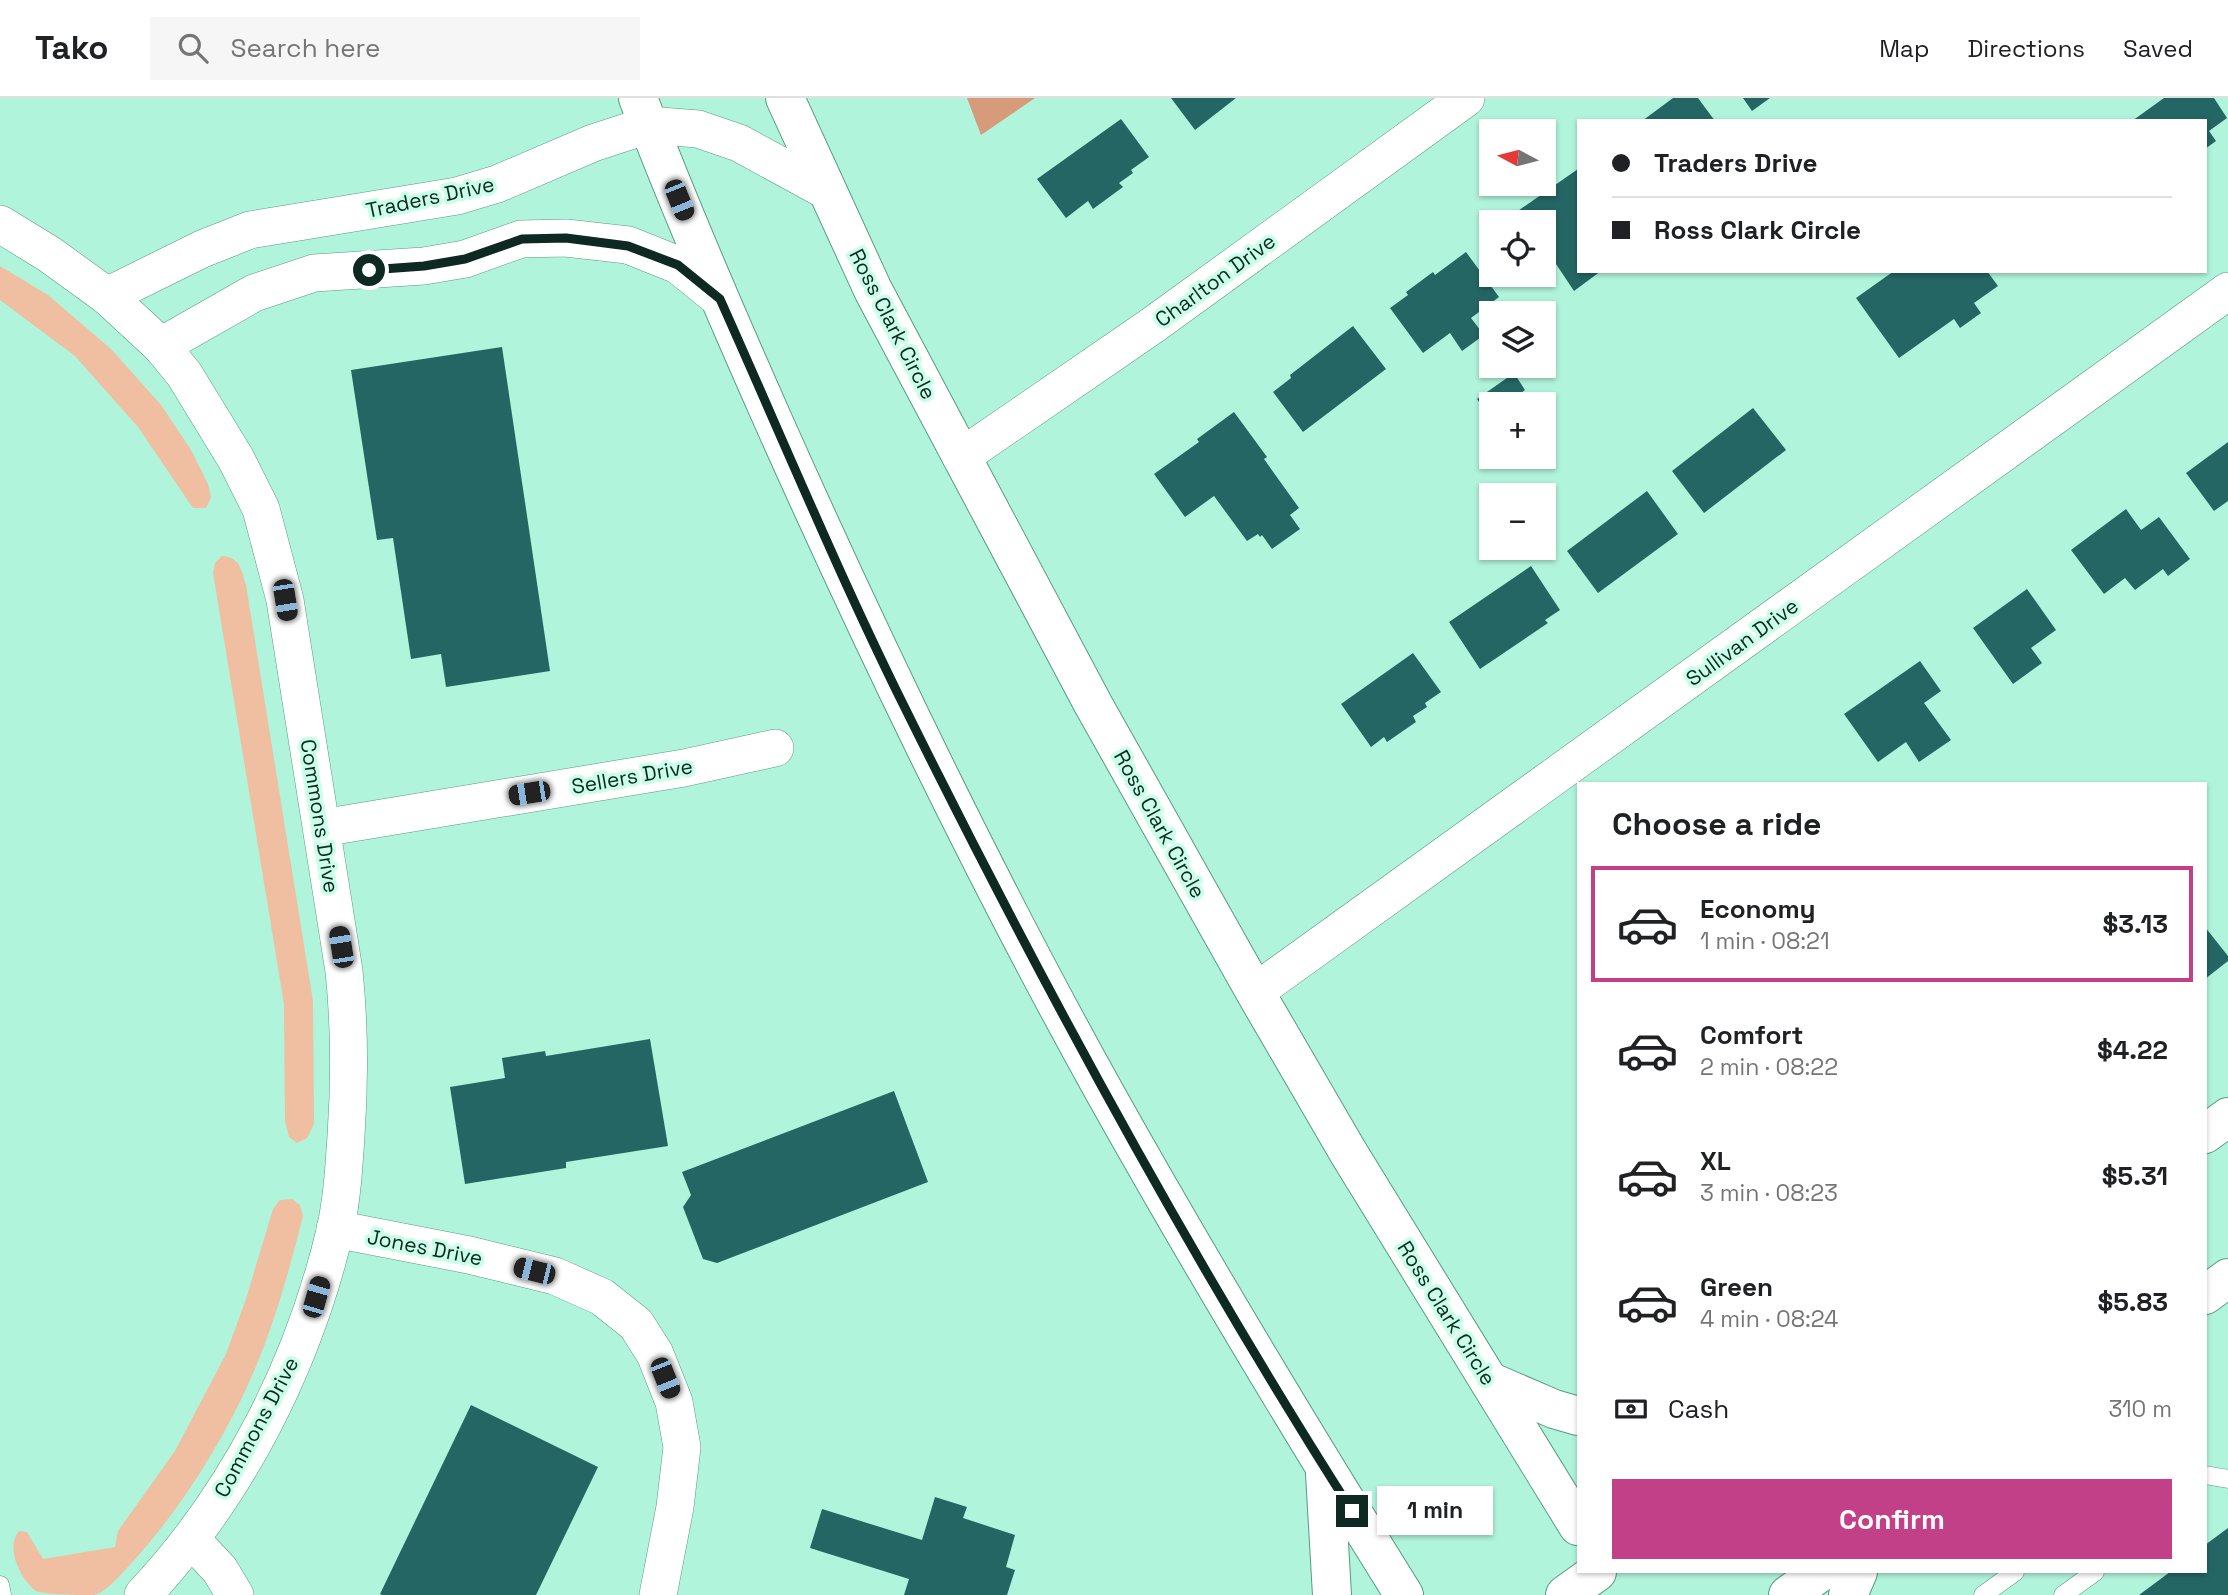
<!DOCTYPE html>
<meta charset="utf-8">
<style>
body{margin:0;font-family:"Space Grotesk",sans-serif;background:#f6f6f6;color:#202124;height:100vh;display:flex;flex-direction:column;font-size:26px;white-space:nowrap}
*{box-sizing:border-box;margin:0}
p{font-size:23px;color:#757577}
.icon{flex:none;width:38px;height:38px;fill:none;stroke:currentColor;stroke-width:2;stroke-linecap:round;stroke-linejoin:round}
.map{position:relative;flex:1;overflow:hidden}
.panel{position:absolute;left:1577px;top:684px;width:630px;height:791px;display:flex;flex-direction:column;background:#fff;border-radius:0px;box-shadow:0 2px 5px #0004}
.panel>*{flex:none}
.guide{position:absolute;left:1577px;top:21px;width:630px;height:154px;border-radius:0px;box-shadow:0 2px 5px #0004;display:grid;align-content:center;height:154px;padding:0 35px;background:#fff}
.needle{width:46px;rotate:277deg}
.fabs{position:absolute;left:1479px;top:21px;display:grid;gap:14px}
.fabs a{display:grid;place-items:center;width:77px;height:77px;border-radius:0px;background:#fff;box-shadow:0 2px 5px #0004;font-size:35px}
.end{position:absolute;width:32px;height:32px;margin:-16px;border:9px solid #0e2921;background:#fff;box-shadow:0 0 0 4px #fff}
.from{border-radius:50%}
.bubble{position:absolute;height:49px;border-radius:0px;background:#fff;box-shadow:0 2px 5px #0004;font-size:23px;font-weight:700;line-height:49px;text-align:center}
.car{position:absolute;width:21px;height:42px;margin:-21px -10px;border-radius:9px;box-shadow:0 0 5px 2px #0007;background:linear-gradient(#222 24%,#8ab4d8 0 40%,#222 0 76%,#8ab4d8 0 86%,#222 0)}
.guide b{display:flex;align-items:center;gap:24px;height:66px;font-size:26px}
.guide b+b{border-top:2px solid #e0e0e0}
.guide i{width:18px;height:18px;background:#202124}
ul{padding:0;list-style:none}
li{display:flex;align-items:center;gap:21px;height:116px;margin:0 14px 10px;padding:0 21px;border:4px solid transparent;border-radius:0px}
li div{flex:1}
li b{display:block;font-size:26px}
li em{font-style:normal;font-weight:700}
li.on{border-color:#c24087}
li>.icon{width:63px;height:63px;stroke-width:1.5}
h2{padding:0 35px;font-size:32px;line-height:84px}
.pay{display:flex;align-items:center;gap:18px;height:77px;padding:0 35px;font-size:26px}
.pay p{margin-inline-start:auto}
.button{display:flex;gap:14px;margin-top:auto;padding:14px 35px}
.button a{flex:1;height:80px;border-radius:0px;background:#c24087;color:#fff;font-size:28px;font-weight:700;line-height:80px;text-align:center}
header{display:flex;align-items:center;gap:42px;box-sizing:border-box;height:98px;padding:0 35px;background:#fff;border-bottom:2px solid #e0e0e0}
header strong{font-size:33px}
nav{display:flex;gap:38px;margin-inline-start:auto;font-size:24px}
.search{width:490px;height:63px;background:#f6f6f6;display:flex;align-items:center;gap:18px;box-sizing:border-box;padding:0 24px;border-radius:0px;color:#757577;font-size:26px}
.map>svg:first-child{display:block}
</style>
<header>
<strong>Tako</strong>
<div class="search"><svg class="icon" aria-label="search" viewBox="0 0 24 24"><circle cx="10" cy="10" r="6"/><path d="M15 15l6 6"/></svg>Search here</div>
<nav><a>Map</a><a>Directions</a><a>Saved</a></nav>
</header>
<div class="map">
<svg width="2228" height="1497" viewBox="0 0 2228 1497">
<rect width="100%" height="100%" fill="#b0f4db"/>
<!-- green -->
<g fill="#f0bea1">
<path d="M0,168l48,29 64,55 49,55 30,45 17,34 3,13 -5,11h-13l-55,-81 -63,-71 -75,-56z"/>
<path d="M222,458c18,1 19,13 24,29l67,416 1,123 -7,14 -10,5 -8,-6 -4,-16 -1,-117 -71,-431 2,-10z"/>
<path d="M292,1101l8,6 3,11c-14,55 -29,110 -52,162 -28,63 -68,127 -114,179 -10,10 -29,35 -43,38 -10,0 -50,0 -58,-4 -16,-12 -31,-44 -17,-60l8,1 16,27 72,-12 3,-16 57,-80 51,-97 20,-55 27,-90 7,-9z"/>
</g>
<!-- forest -->
<path fill="#d59b7b" d="M967,0h68l-54,37z"/>
<!-- building -->
<g fill="#246663">
<path d="M1171,0h65l-41,32z"/>
<path d="M1673,0h25l17,23h-73z"/>
<path d="M1743,0h27l-18,13z"/>
<path d="M2164,0h50l13,20 -18,13 7,10 -11,8v-28h-73z"/>
<path d="M1121,21l28,38 -18,13 2,3 -14,10 4,4 -30,22 -5,-8 -22,17 -29,-39z"/>
<path d="M1578,71v102h23l-27,20 -24,-36 -6,5v-38h-42z"/>
<path d="M1466,154l33,45 -28,21 13,17 -22,16 -12,-18 -27,20 -33,-45 18,-13 -2,-3 27,-20 2,3z"/>
<path d="M1894,173h93l11,15 -24,17 7,10 -21,15 -6,-9 -55,39 -43,-60z"/>
<path d="M1353,228l33,43 -83,63 -30,-40 18,-14 -1,-3z"/>
<path d="M502,249l48,324 -104,16 -5,-33 -30,5 -18,-121 -16,2 -26,-170z"/>
<path d="M1514,275l11,17 -19,14h-15v14l-14,-19z"/>
<path d="M1753,310l33,42 -82,63 -32,-42z"/>
<path d="M1234,314l33,45 -3,2 35,49 -9,7 10,14 -28,20 -10,-14 -2,2 -2,-3 -11,7 -33,-45 -29,21 -31,-43 45,-32 -2,-3z"/>
<path d="M2228,344v59l-14,10 -28,-38z"/>
<path d="M1647,393l31,43 -80,59 -31,-42z"/>
<path d="M2126,411l15,21 18,-13 31,42 -22,17 -5,-7 -28,21 -10,-12 -21,16 -33,-44z"/>
<path d="M1531,468l29,44 -15,10 3,3 -68,46 -31,-47z"/>
<path d="M2027,491l29,41 -25,18 11,15 -29,21 -40,-56z"/>
<path d="M1413,555l28,39 -16,11 2,4 -14,9 3,6 -29,20 -3,-5 -13,10 -30,-43z"/>
<path d="M1920,563l21,30 -17,12 27,37 -32,22 -13,-20 -28,20 -34,-48z"/>
<path d="M2205,829l23,29v5l-23,18z"/>
<path d="M650,941l18,107 -102,16v6l-101,16 -15,-97 55,-9 -3,-20 43,-7 1,5z"/>
<path d="M894,993l34,91 -211,81 -14,-4 -20,-52 8,-12 -9,-23z"/>
<path d="M471,1307l127,62 -62,128h-154l-2,-1z"/>
<path d="M935,1399l32,10 -4,11 52,17 -9,32 9,3 -8,25h-103l5,-16 -99,-31 12,-39 100,31z"/>
<path d="M2228,1430v67h-89l31,-23h35v-27z"/>
</g>
<g fill="none" stroke-linecap="round" stroke-linejoin="round">
<defs>
<g id="lane">
<path d="M2205,1377l23,4"/>
<path d="M0,1487l2,10"/>
<path d="M1983,1497l32,-23"/>
<path d="M2063,1497l32,-23"/>
</g>
<g id="street">
<path d="M0,126l49,30 58,42 54,50 23,28 52,85 25,50 24,91 59,371c6,58 6,107 2,165 -2,31 -4,64 -11,95 -32,134 -97,263 -192,364"/>
<path d="M107,198l95,-47 48,-19 207,-34 40,-12 96,-41 55,-18 50,4 41,14 88,48"/>
<path d="M161,248l93,-53 60,-20 110,-7 41,-7 56,-20 45,-1 62,7 50,20 42,34"/>
<path d="M961,359l192,-132 313,-227"/>
<path d="M322,730l362,-60 91,-20"/>
<path d="M1255,894l973,-701"/>
<path d="M335,1131l134,26 86,21 47,21 34,27 19,30 19,48 8,45 -7,60 -17,88"/>
<path d="M192,1442l28,30 15,25"/>
</g>
<g id="primary">
<path d="M2205,1036l23,-17"/>
<path d="M2205,1197l23,-17"/>
<path d="M1788,1497l33,-23"/>
</g>
<g id="highway">
<path d="M638,0c41,108 87,214 134,320 102,229 211,456 333,675 95,170 196,337 299,502"/>
<path d="M785,0l88,192 220,414 162,288 93,160 230,374"/>
<path d="M1489,1283l65,28 24,7"/>
<path d="M1325,1376l7,121"/>
<path d="M1565,1497l32,-23"/>
<path d="M1848,1497l10,-23"/>
</g>
</defs>
<!-- lane casing -->
<use href="#lane" stroke="#599a84" stroke-width="19"/>
<!-- street casing -->
<use href="#street" stroke="#599a84" stroke-width="38"/>
<!-- primary casing -->
<use href="#primary" stroke="#599a84" stroke-width="40"/>
<!-- highway casing -->
<use href="#highway" stroke="#599a84" stroke-width="40"/>
<!-- lane -->
<use href="#lane" stroke="#fff" stroke-width="18"/>
<!-- street -->
<use href="#street" stroke="#fff" stroke-width="37"/>
<!-- primary -->
<use href="#primary" stroke="#fff" stroke-width="38"/>
<!-- highway -->
<use href="#highway" stroke="#fff" stroke-width="38"/>
</g>
<g fill="none" stroke-linecap="round" stroke-linejoin="round">
<!-- route -->
<path stroke="#0e2921" stroke-width="9" d="M369,172l55,-4 41,-7 57,-20 44,-1 62,8 50,19 42,34c61,136 118,274 184,407 136,275 283,546 448,805"/>
</g>
<g text-anchor="middle" dominant-baseline="central" stroke-width="7" stroke-linejoin="round" paint-order="stroke">
<!-- street labels -->
<g font-size="21" fill="#0e2921" stroke="#c8feea">
<text transform="translate(430 99) rotate(-12)">Traders Drive</text>
<text transform="translate(1215 182) rotate(-36)">Charlton Drive</text>
<text transform="translate(893 226) rotate(63)">Ross Clark Circle</text>
<text transform="translate(1742 544) rotate(-36)">Sullivan Drive</text>
<text transform="translate(632 678) rotate(-10)">Sellers Drive</text>
<text transform="translate(320 718) rotate(81)">Commons Drive</text>
<text transform="translate(1160 726) rotate(61)">Ross Clark Circle</text>
<text transform="translate(425 1149) rotate(11)">Jones Drive</text>
<text transform="translate(1447 1215) rotate(58)">Ross Clark Circle</text>
<text transform="translate(256 1329) rotate(-62)">Commons Drive</text>
</g>
</g>
</svg>
<div class="fabs">
<a><svg class="needle" viewBox="-14 -14 28 28"><path d="M0-13l5 13h-10z" fill="#e53935"/><path d="M0 13l5-13h-10z" fill="#757577"/></svg></a>
<a><svg class="icon" aria-label="locate" viewBox="0 0 24 24"><circle cx="12" cy="12" r="6"/><path d="M12 2v4M12 18v4M2 12h4M18 12h4"/></svg></a>
<a><svg class="icon" aria-label="layers" viewBox="0 0 24 24"><path d="M12 4l9 5-9 5-9-5zM3 14l9 5 9-5"/></svg></a>
<a>+</a>
<a>−</a>
</div>
<i class="end from" style="left:369px;top:172px"></i>
<i class="end" style="left:1352px;top:1413px"></i>
<div class="bubble" style="left:1377px;top:1388px;width:116px">1 min</div>
<i class="car" style="left:679px;top:102px;rotate:158deg"></i>
<i class="car" style="left:285px;top:502px;rotate:171deg"></i>
<i class="car" style="left:529px;top:695px;rotate:261deg"></i>
<i class="car" style="left:341px;top:849px;rotate:351deg"></i>
<i class="car" style="left:534px;top:1173px;rotate:284deg"></i>
<i class="car" style="left:316px;top:1199px;rotate:16deg"></i>
<i class="car" style="left:665px;top:1280px;rotate:158deg"></i>
<div class="guide">
<b><i class="from"></i>Traders Drive</b>
<b><i></i>Ross Clark Circle</b>
</div>
<section class="panel">
<h2>Choose a ride</h2>
<ul>
<li class="on"><svg class="icon" aria-label="car" viewBox="0 0 24 24"><path d="M5 17H2v-5l4-1 3-4h7l3 4 3 1v5h-3M9 17h6M6 11h13"/><circle cx="7" cy="17" r="2"/><circle cx="17" cy="17" r="2"/></svg><div><b>Economy</b><p>1 min · 08:21</p></div><em>$3.13</em></li>
<li><svg class="icon" aria-label="car" viewBox="0 0 24 24"><path d="M5 17H2v-5l4-1 3-4h7l3 4 3 1v5h-3M9 17h6M6 11h13"/><circle cx="7" cy="17" r="2"/><circle cx="17" cy="17" r="2"/></svg><div><b>Comfort</b><p>2 min · 08:22</p></div><em>$4.22</em></li>
<li><svg class="icon" aria-label="car" viewBox="0 0 24 24"><path d="M5 17H2v-5l4-1 3-4h7l3 4 3 1v5h-3M9 17h6M6 11h13"/><circle cx="7" cy="17" r="2"/><circle cx="17" cy="17" r="2"/></svg><div><b>XL</b><p>3 min · 08:23</p></div><em>$5.31</em></li>
<li><svg class="icon" aria-label="car" viewBox="0 0 24 24"><path d="M5 17H2v-5l4-1 3-4h7l3 4 3 1v5h-3M9 17h6M6 11h13"/><circle cx="7" cy="17" r="2"/><circle cx="17" cy="17" r="2"/></svg><div><b>Green</b><p>4 min · 08:24</p></div><em>$5.83</em></li>
</ul>
<div class="pay"><svg class="icon" aria-label="cash" viewBox="0 0 24 24"><path d="M3 7h18v10H3z"/><circle cx="12" cy="12" r="2"/></svg>Cash<p>310 m</p></div>
<div class="button"><a>Confirm</a></div>
</section>
</div>
